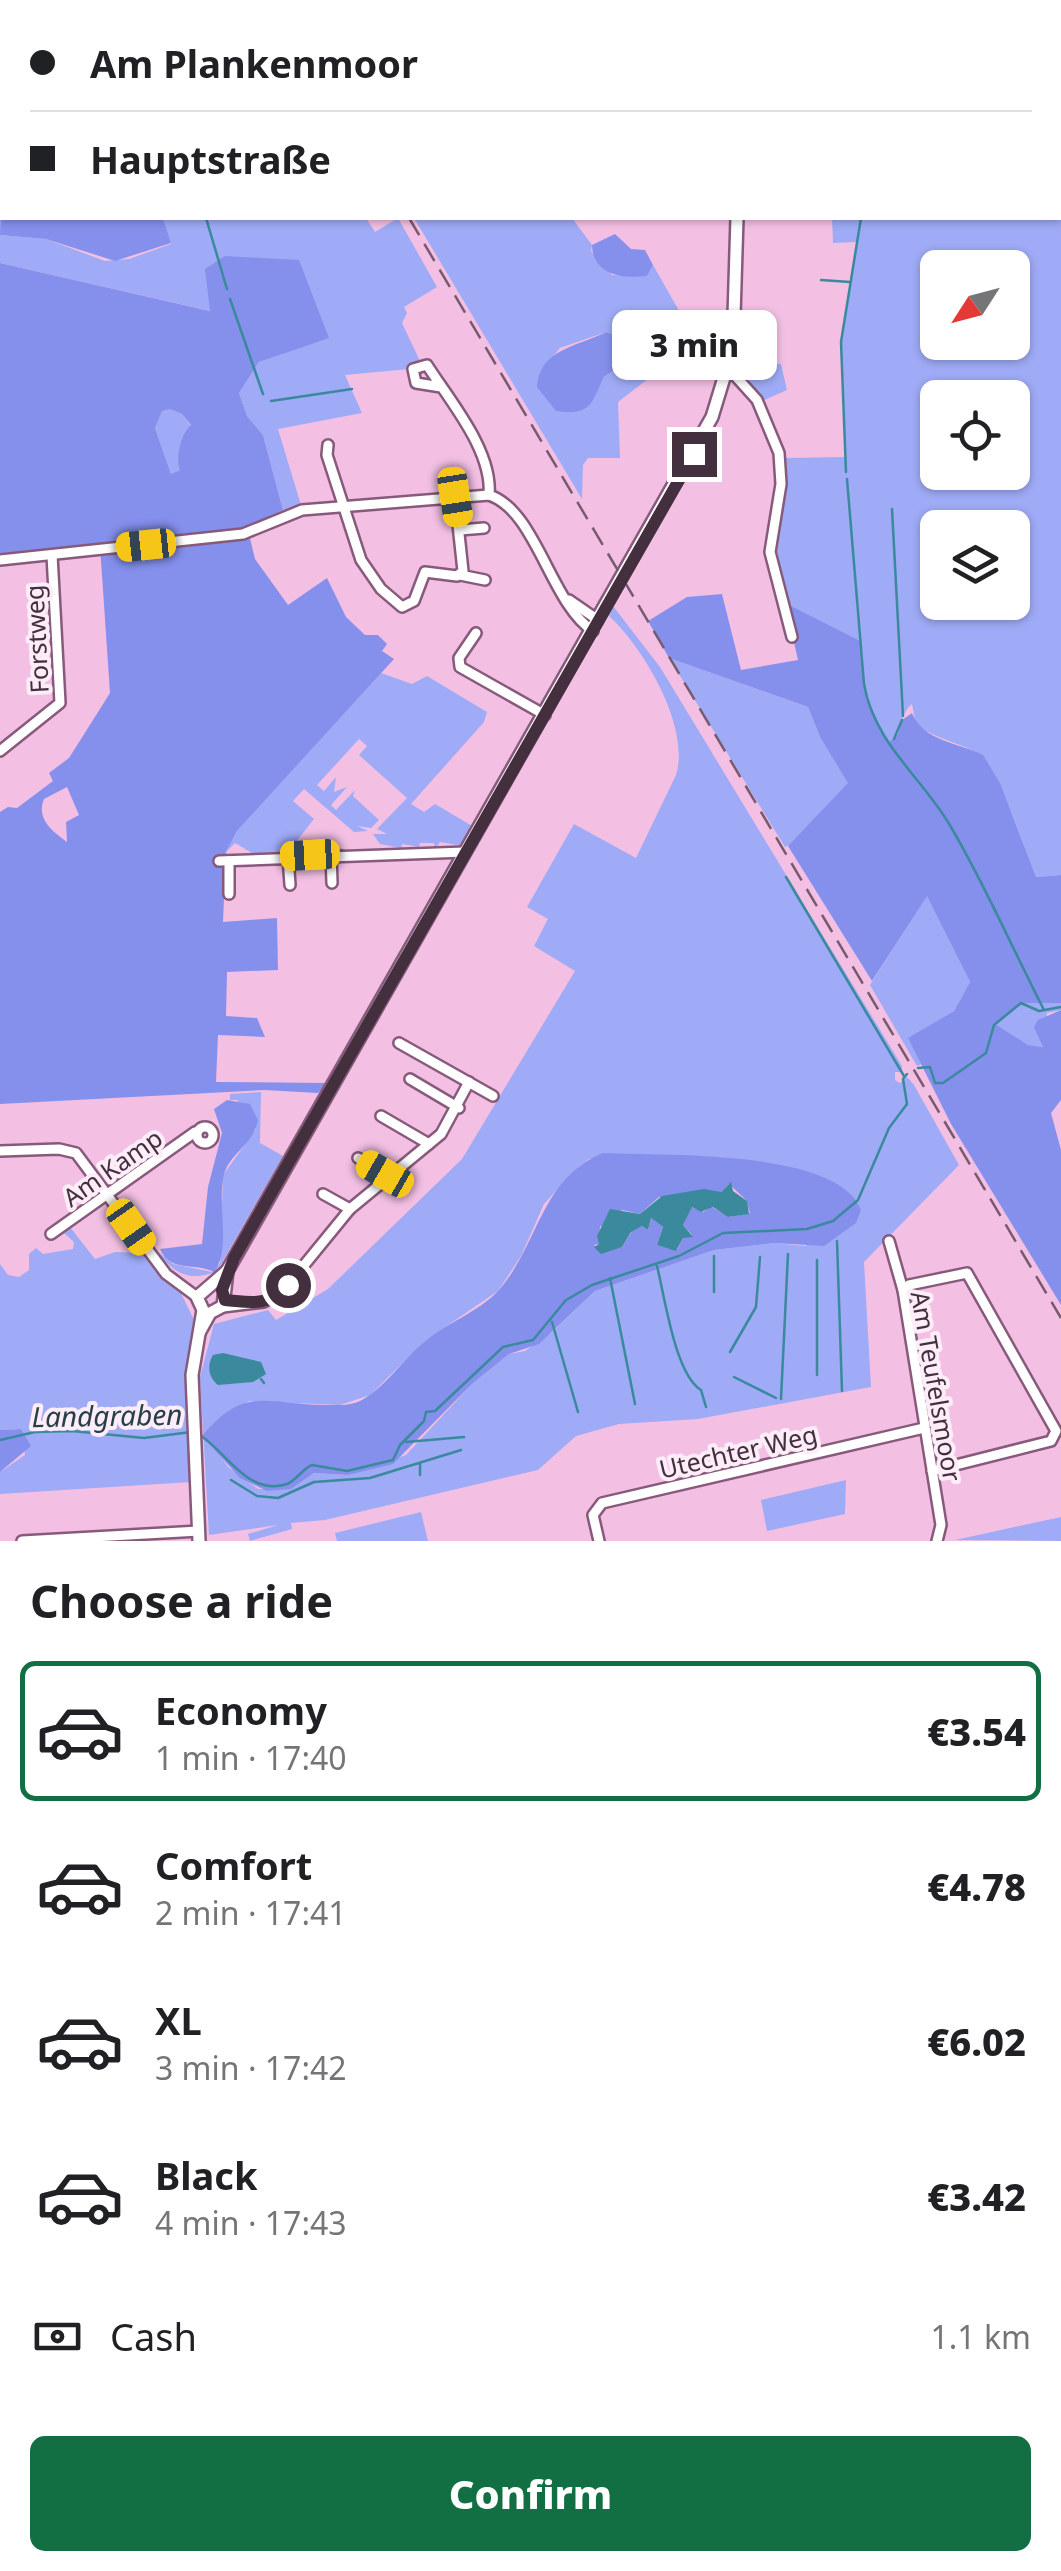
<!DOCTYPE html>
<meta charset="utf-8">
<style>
body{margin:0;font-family:"Noto Sans",sans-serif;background:#f2f2f2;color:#202124;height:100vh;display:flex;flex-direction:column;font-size:38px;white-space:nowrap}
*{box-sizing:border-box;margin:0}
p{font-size:32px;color:#757577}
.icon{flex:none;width:55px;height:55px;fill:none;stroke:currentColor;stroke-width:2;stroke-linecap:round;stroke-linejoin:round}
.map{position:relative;height:1541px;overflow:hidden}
.panel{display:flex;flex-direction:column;background:#fff;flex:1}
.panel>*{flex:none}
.banner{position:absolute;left:0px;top:0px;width:1062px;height:220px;box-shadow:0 2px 8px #0004;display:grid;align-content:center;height:220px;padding:0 30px;background:#fff}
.needle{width:65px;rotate:234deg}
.fabs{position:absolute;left:920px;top:250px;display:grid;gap:20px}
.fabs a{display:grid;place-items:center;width:110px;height:110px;border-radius:15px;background:#fff;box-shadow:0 2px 8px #0004;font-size:50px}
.end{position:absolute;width:45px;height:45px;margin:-22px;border:12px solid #432f3d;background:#fff;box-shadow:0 0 0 5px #fff}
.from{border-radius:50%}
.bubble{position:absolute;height:70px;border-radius:15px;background:#fff;box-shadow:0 2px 8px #0004;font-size:32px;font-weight:800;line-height:70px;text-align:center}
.car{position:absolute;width:30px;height:60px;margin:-30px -15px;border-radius:12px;box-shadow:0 0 8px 2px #0007;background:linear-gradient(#f5c518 24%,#345 0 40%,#f5c518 0 76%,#345 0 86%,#f5c518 0)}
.banner b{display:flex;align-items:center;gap:35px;height:95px;font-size:38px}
.banner b+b{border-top:2px solid #e0e0e0}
.banner i{width:25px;height:25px;background:#202124}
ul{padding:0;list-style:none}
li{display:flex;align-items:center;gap:30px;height:140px;margin:0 20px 15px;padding:0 10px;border:5px solid transparent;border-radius:15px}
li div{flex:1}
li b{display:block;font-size:38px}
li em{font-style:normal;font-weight:800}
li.current{border-color:#126f43}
li>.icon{width:90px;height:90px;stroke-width:1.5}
h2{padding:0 30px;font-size:45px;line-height:120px}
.pay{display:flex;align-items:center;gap:25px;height:110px;padding:0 30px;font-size:38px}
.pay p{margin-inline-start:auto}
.button{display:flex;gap:20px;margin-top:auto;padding:20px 30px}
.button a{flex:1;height:115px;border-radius:15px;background:#126f43;color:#fff;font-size:40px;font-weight:800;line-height:115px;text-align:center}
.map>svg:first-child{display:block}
</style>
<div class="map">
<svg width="1061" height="1541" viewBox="0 0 1061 1541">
<rect width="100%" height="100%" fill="#f3c0e4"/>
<!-- green -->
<g fill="#9fabf6" fill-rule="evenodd">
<path d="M0,0h260l1,2h-259l-2,157z"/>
<path d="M795,0h266v875l-25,2c-15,-33 -36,-117 -71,-130 -18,-7 -32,-11 -49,-22l-4,-21c-13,11 -10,27 -24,40l-16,-32 -8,-28 -79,-81 -14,-51 12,-94 62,-1 -4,-115 15,-100 -23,1 -1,-25h228v-216zM938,268h74v74h-74zM938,398h74v74h-74zM938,528h74v74h-74z"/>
<path d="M163,218h203l9,14 23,-14 39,69 -33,20 3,6 -5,10 18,38 -11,8 -64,6 17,38 -84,16 23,76 -18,5 -20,-75 -16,-19 -8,-23 20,-31 70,-25 -120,-42 2,16 -211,-48v-28l46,4 59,22 24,-2 42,-15z"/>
<path d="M414,218h158l20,27 -1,6 21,24 35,1 6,-11 33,58 -20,42 -48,37 2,56h-32l-5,7 -1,34zM606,332l20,8 6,9 -3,11 -25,17 -6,11 -55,-19 17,-21z"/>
<path d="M738,360l43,4 6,26 -25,11 -24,-29z"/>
<path d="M170,409l12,5 9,12 -11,44 -9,4 -16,-46 7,-18z"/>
<path d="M613,606l47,61 242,399v6h-7v8l5,3 7,-6 7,8 45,80 -95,97 7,125 -173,32 -79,5 -43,12 -38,34 -213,50 -34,3 1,6 -42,12 -2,-7 30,-9 -69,10 -9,-158 14,-53 54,-14 8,10 52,-31 134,-130 113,-188 -41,-25 14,-27 -21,-12 47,-83 62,34 40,-83c15,-47 -32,-127 -67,-159zM637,1155c76,1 143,1 210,38l-41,53 -32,-3 -60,7 -119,41 -44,42 -26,18 -16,3 -37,30 -66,71 -58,20 -34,-2 -23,16h-33l-30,-22 -14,-20 -3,-22 38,-24 91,4 30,-10 56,-55 72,-49 23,-35 23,-52 33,-36 12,-9z"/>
<path d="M669,658l139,49 12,30 29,46 -58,61 -6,3z"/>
<path d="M381,673l31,11 15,-8 60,36 -3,10 -73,82 13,8 11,-8 39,23 -11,19 -23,-4 -5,7 -1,-6h-14l-1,4 -17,-3 -1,4 -21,-4 -7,-10h14l-10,-5 30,-31 -48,-43 8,-9 -8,-7 -42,46 7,6 12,-14 -2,15 13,-5 -16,18 5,5 19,-20 -2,6 26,24 -8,8 -14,-2 11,5 -14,1 -50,-43 -11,12 21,18 -26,33 -31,4 -22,-13 -9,9 11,-21z"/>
<path d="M927,895l43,87 -16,29 -45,27 12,26 -4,2 -47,-81z"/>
<path d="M1020,1003h41v7l-14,3 -3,34 -16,-2 -34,-20z"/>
<path d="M261,1092l-1,51 23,13 -66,115c-28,12 -44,2 -61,-21l17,14 39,8 8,-9 3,-88 33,-46 -19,-29h-7v-6z"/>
<path d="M70,1227l25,32 20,-7 29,1 19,26 17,12 16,33 -9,51 4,107 -191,12v-22l25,-17 -4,-26 -21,1v-166l8,11 11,2 10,-7v-16l7,-6 7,6 30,-5 1,-7 -11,-10z"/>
<path d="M846,1480l-1,34 -78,17 -6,-31z"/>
<path d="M421,1512l7,29h-91l-2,-8z"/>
<path d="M1061,1517v24l-106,-1z"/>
</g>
<!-- forest -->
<g fill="#8590ed" fill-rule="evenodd">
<path d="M2,157v61h161l8,25 -56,18 -69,-22 -46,-4z"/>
<path d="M615,234l16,15 14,1 8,15 -6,11c-25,3 -54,-1 -55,-31z"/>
<path d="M225,256l74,4 30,78 -70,24 -20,31 8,23 16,19 20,75 -36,16 8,33 33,46 39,-27 19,39 19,18h13l9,9 -5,7 12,8 -157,172 -11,21 -3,70 54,-4 1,52 -51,2 -1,44 31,2 8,19 -47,-2 -2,47 111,1 -9,10 -54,-3 -264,14v-292l8,-5 9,1 36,-27 -4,-8 20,-15 41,-65 -10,-147 -100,9v-292l210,48 -5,-42zM170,409l12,5 9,11c-10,8 -16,33 -11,45l-9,4 -16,-46 7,-17zM67,787l12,28 -13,7 1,20c-15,-11 -31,-23 -23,-43z"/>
<path d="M606,332l20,8 6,9 -3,11 -25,17c-13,26 -12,39 -48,34l-19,-24c2,-38 42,-41 69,-55z"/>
<path d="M722,594l19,76 57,-10 -13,-57 75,38 6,55 22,47 10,-9 4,-14 10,-7c11,28 47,30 71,42l17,28 36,94 25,-2v128h-41l-25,21 33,21 15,2 -9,-20 4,-7 23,-10v90l-10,13 10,37v155l-110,-181 -43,-86 46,-27 16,-29 -43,-86 -55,85 -84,-135 60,-63 -28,-46 -12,-30 -139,-49 -21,-37 39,-24z"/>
<path d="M227,1100l23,4 8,16c-5,27 -32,34 -35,60 -5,28 8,69 -9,92 -19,-10 -44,1 -54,-23l42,-5 6,-57 14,-54 -8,-24z"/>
<path d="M603,1153c55,3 236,-5 258,57l-5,13 -32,23 -50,-3 -60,7 -119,41 -56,53 -30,10 -37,30 -79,80 -45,11 -34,-2 -23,16 -24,2 -27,-13 -38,-42c43,-51 63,-32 123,-31 13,0 26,1 37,-5 24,-14 41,-40 62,-58 22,-19 55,-30 75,-52 40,-46 42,-112 104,-137zM729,1184l17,16 4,13 -21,4 -17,-10 -9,5 -12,-5 -8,18 9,10 -9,3 -6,12 -20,-5 6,-18 -12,-9 -3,12 -6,-4 -10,5 -10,16 -22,4 -6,-6 5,-1 1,-17 22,-17 18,4 19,-17 62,-5z"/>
<path d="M21,1429l10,17 -31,26v-42z"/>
</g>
<!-- water -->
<g fill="#3a899c">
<path d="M731,1182l2,9 14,10 2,13 -21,3 -15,-10 -12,5 -9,-5 -9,18 10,12 -10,1 -7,13 -19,-6 6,-18 -12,-9 -3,12 -6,-4 -11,6 -9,15 -21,7 -7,-7 5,-3 -2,-8 13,-27 30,5 22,-18 42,-7 17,3z"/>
<path d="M223,1353l38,9 5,12 -13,8 -35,3c-10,-8 -11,-20 -5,-30z"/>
</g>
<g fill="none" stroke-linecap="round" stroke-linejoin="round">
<!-- stream -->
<g stroke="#3a899c" stroke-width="2.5">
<path d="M192,0l1,2"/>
<path d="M219,0l1,2"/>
<path d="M533,0l1,2"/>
<path d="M849,0v2"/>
<path d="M135,2l17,-2"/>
<path d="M0,36l2,-1"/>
<path d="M0,101l2,-7"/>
<path d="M206,218l21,71"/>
<path d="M821,280l29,2"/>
<path d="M230,299l33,95"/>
<path d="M271,401l81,-12"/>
<path d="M846,472l-5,-130 20,-124"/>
<path d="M847,479l17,205c10,58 55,91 84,138 36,60 64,126 96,188"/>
<path d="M892,509l11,207"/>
<path d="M894,739l8,-19"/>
<path d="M305,852l37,-2"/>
<path d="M786,877l118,199"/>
<path d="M918,1068l12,-1 5,16h8l43,-30 8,-28 27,-22 18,8 22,-4"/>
<path d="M837,1241l5,150"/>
<path d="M817,1260v115"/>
<path d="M657,1266c8,32 18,108 44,124l5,17"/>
<path d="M610,1278l25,126"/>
<path d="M714,1292v-36"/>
<path d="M552,1322l26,90"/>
<path d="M730,1352l26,-45 4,-50"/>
<path d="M734,1377l42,21"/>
<path d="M261,1379l3,4"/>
<path d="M781,1399l7,-145"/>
<path d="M198,1434c28,16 49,63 89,50 10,-4 15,-15 25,-19l35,6 46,-11 7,-15 24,-24 2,-9 9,-1 68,-64 30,-7 33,-40 26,-15 87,-29 44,-23 84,-4 26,-8 25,-21 31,-72 18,-24 -4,-25 4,-5"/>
<path d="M0,1440l35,-8 37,-1 72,7 47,-6"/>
<path d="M406,1442l58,-5"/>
<path d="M420,1475v-12"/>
<path d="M231,1480l26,16 21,2 36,-16 56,-4 91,-28"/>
</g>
<defs>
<g id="minor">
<path d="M730,370l27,30 22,53 2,31 -11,68 22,85"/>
<path d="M441,387l-25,-4 -3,-14 14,-4c23,36 66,86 62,130"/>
<path d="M328,445l-1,10 34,105 20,29 21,18 12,-6 11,-29 32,4 6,-5 -8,-74"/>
<path d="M460,530l24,-2"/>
<path d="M0,560l243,-26 59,-24 187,-15c47,15 62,109 104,136"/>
<path d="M460,575l25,5"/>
<path d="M569,600l29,20"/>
<path d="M476,633l-17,25 1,9 85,48"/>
<path d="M0,751l60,-48 -8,-148"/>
<path d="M331,854l1,29"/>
<path d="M288,856l2,29"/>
<path d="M219,861l246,-9"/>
<path d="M229,861v33"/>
<path d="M399,1043l94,53"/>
<path d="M410,1079l49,29"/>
<path d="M381,1116l48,28"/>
<circle cx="205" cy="1135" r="8"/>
<path d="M0,1151l59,-2 17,4 90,121 31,23"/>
<path d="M358,1158l30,17"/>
<path d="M323,1194l27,15"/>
<path d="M51,1234l144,-102"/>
<path d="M889,1241l14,49 38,235 -4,16"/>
<path d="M903,1290l6,-5 58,-12 89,158 -5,10 -119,30"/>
<path d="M223,1307l41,-5 19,-11 67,-82 91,-75 28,-52"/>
<path d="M22,1541l177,-10"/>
<path d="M599,1541l-6,-26 9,-12 322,-75"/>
</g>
<g id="major">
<path d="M644,0l1,2"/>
<path d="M200,1331l10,-18 13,-7 4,-35 485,-854 21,-69 4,-130"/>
<path d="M199,1541l-7,-166 11,-65 -6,-13 30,-26"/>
</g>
</defs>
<!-- minor casing -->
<use href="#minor" stroke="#875a7b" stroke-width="14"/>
<!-- major casing -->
<use href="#major" stroke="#875a7b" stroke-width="16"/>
<!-- minor -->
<use href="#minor" stroke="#fff" stroke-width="9"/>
<!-- major -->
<use href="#major" stroke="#fff" stroke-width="11"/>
<!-- rail -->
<g stroke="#775a6e" stroke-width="2.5" stroke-dasharray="20 10" stroke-linecap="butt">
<path d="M281,0l1,2"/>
<path d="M409,218l652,1100"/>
</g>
</g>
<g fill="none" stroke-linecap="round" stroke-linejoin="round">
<!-- route -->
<path stroke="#432f3d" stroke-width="12" d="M288,1285c-21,23 -37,17 -63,15l-3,-10 12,-32 460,-804"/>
</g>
<g text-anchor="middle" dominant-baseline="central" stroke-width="8" stroke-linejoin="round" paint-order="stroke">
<!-- street labels -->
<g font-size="25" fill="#432f3d" stroke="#fdedf8">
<text transform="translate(36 639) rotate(-93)">Forstweg</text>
<text transform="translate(112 1167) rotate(-35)">Am Kamp</text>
<text transform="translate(937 1386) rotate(80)">Am Teufelsmoor</text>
<text transform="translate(738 1451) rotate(-13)">Utechter Weg</text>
</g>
<!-- water labels -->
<g font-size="28" font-style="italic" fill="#274047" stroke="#fdedf8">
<text transform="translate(107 1415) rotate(-1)">Landgraben</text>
</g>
</g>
</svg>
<div class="fabs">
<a><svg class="needle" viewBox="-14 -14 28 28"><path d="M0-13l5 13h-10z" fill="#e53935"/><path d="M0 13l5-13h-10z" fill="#757577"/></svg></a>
<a><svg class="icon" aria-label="locate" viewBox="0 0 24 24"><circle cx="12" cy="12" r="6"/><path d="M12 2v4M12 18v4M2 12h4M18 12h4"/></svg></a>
<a><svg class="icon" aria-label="layers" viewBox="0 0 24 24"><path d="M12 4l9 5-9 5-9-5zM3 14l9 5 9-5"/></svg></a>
</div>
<i class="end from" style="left:288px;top:1285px"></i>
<i class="end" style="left:694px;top:454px"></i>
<div class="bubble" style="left:612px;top:310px;width:165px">3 min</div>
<i class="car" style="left:455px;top:497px;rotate:171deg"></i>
<i class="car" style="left:146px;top:545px;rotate:264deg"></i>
<i class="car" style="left:310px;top:855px;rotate:267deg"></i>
<i class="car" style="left:385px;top:1174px;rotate:300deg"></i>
<i class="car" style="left:131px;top:1227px;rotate:145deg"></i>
<div class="banner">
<b><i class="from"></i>Am Plankenmoor</b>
<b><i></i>Hauptstraße</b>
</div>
</div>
<section class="panel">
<h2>Choose a ride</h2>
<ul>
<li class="current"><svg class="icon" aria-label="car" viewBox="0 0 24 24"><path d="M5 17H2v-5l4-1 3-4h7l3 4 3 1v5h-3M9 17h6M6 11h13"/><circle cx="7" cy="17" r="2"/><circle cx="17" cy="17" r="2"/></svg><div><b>Economy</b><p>1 min · 17:40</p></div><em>€3.54</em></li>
<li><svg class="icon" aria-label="car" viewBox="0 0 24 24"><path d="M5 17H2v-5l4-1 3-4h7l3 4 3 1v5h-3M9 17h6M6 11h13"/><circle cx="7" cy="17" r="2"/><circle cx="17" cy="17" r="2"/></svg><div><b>Comfort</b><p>2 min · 17:41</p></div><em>€4.78</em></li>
<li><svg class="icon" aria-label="car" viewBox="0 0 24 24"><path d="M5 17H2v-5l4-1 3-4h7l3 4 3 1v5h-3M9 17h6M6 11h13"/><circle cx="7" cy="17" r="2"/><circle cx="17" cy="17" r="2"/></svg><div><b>XL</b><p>3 min · 17:42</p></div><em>€6.02</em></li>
<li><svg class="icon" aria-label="car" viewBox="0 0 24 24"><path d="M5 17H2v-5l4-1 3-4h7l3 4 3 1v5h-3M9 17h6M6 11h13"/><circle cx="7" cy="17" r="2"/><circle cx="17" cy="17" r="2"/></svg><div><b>Black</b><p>4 min · 17:43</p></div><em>€3.42</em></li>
</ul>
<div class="pay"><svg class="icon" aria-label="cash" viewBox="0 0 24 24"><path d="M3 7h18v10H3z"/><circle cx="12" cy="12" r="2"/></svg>Cash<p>1.1 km</p></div>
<div class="button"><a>Confirm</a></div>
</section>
